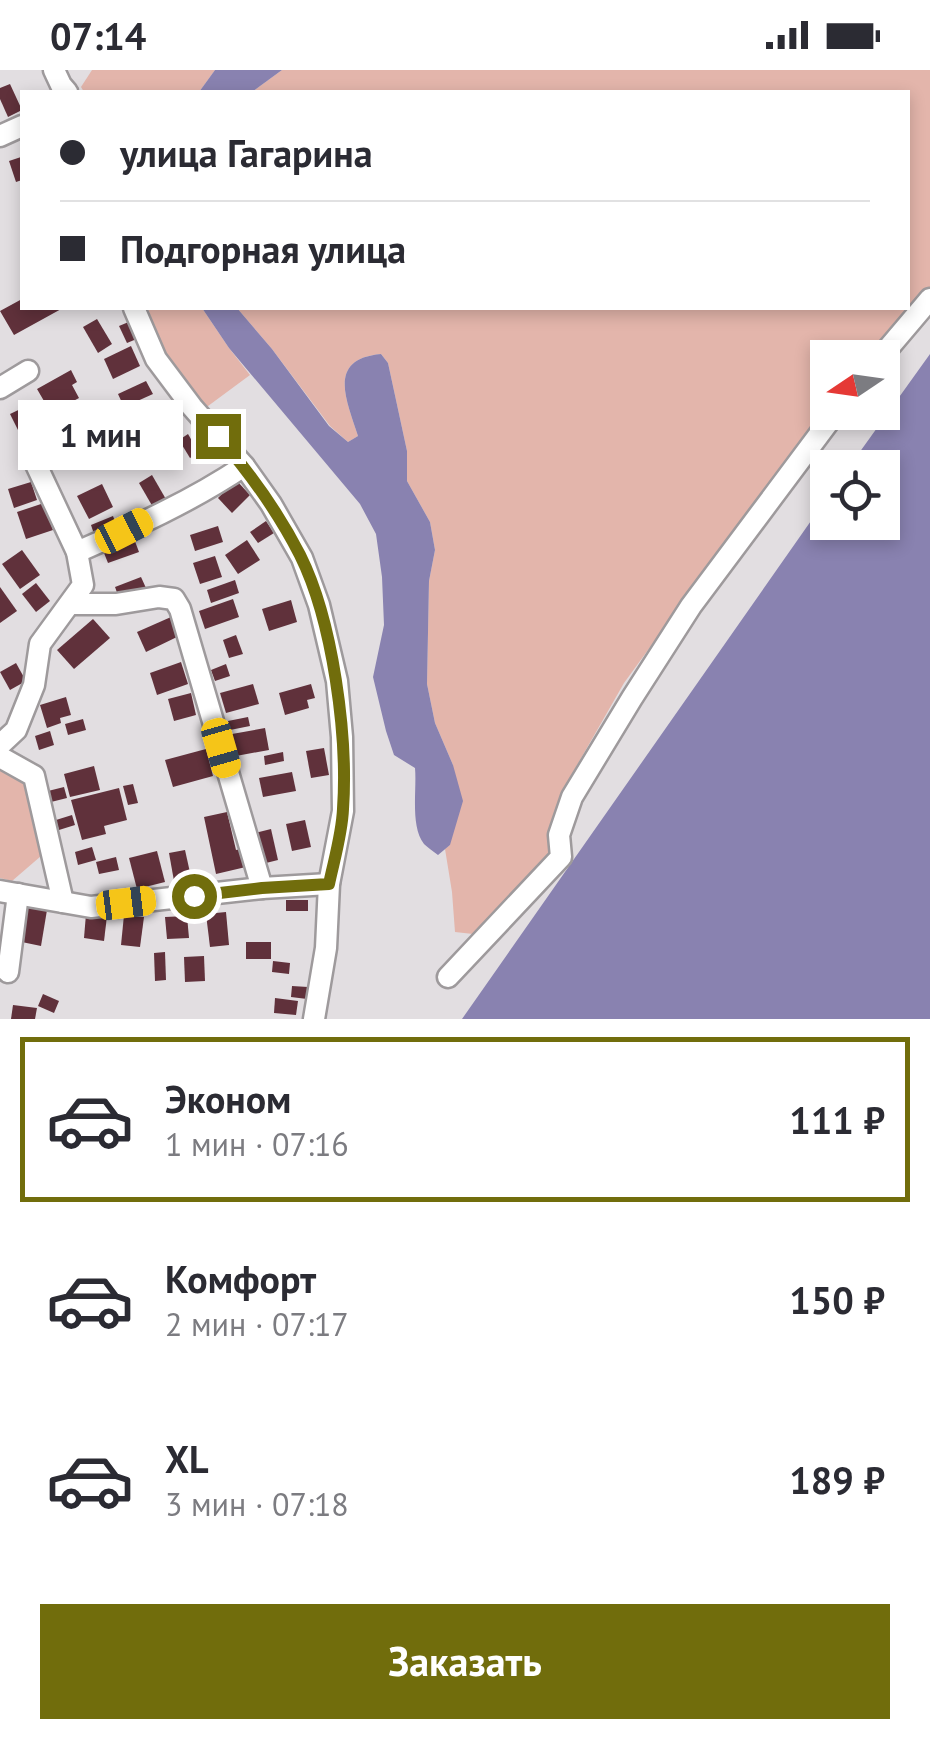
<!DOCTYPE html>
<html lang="ru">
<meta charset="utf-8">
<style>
body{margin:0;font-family:"PT Sans",sans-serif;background:#f7f7f7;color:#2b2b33;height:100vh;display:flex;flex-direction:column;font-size:38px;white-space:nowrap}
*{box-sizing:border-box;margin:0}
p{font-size:32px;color:#7c7c81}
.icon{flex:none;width:55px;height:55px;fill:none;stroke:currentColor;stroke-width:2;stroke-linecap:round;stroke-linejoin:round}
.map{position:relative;height:949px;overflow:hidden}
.sheet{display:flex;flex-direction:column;background:#fff;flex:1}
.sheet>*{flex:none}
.top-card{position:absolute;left:20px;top:20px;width:890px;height:220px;border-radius:0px;box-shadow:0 5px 15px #0003;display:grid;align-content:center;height:220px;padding:0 40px;background:#fff}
.needle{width:65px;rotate:257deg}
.buttons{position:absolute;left:810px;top:270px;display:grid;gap:20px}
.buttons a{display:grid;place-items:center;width:90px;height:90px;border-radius:0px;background:#fff;box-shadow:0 5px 15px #0003;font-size:50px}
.end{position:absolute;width:45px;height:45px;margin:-22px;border:12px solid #716d0c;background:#fff;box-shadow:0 0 0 5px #fff}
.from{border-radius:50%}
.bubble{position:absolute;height:70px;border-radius:0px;background:#fff;box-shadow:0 5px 15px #0003;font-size:32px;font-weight:700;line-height:70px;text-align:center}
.car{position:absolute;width:30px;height:60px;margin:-30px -15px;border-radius:12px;box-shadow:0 0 8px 2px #0007;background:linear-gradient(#f5c518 24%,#345 0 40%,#f5c518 0 76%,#345 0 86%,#f5c518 0)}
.top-card b{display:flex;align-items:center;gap:35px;height:95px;font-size:38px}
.top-card b+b{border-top:2px solid #e1e1e2}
.top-card i{width:25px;height:25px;background:#2b2b33}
ul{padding:18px 0 0;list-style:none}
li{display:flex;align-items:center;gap:30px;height:165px;margin:0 20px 15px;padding:0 20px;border:5px solid transparent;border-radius:0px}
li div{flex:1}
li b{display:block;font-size:38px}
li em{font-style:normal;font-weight:700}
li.selected{border-color:#716d0c}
li>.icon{width:90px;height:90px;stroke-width:1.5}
.action{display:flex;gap:20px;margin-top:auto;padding:20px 40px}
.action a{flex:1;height:115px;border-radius:0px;background:#716d0c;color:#fff;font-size:40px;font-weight:700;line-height:115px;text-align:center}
.status{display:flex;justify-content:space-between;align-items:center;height:70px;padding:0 50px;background:#fff;direction:ltr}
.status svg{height:28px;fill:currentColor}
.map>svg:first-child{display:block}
</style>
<div class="status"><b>07:14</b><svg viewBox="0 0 49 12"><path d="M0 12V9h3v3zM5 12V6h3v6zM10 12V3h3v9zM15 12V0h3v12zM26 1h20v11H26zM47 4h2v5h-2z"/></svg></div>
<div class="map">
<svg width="930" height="949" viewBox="0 0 930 949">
<rect width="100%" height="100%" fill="#e2dee1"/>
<!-- green -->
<g fill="#e3b5ab">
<path d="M92,0h123l-16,22h-115l-3,-5z"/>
<path d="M282,0h648v218l-12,11 -47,58 -43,1 -1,54 -62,77 -141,194 -52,91 -19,50 -4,33 -76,77 -18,-2 -3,-40 -7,-43 5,-4 3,-80 -18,-42 -8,-39 2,-103 6,-31 -5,-28 -23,-41v-30l-19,-88 -7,-9c-55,5 -34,47 -23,82l-10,6 -18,-16 -58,-77 -35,-41h671v-216h-656z"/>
<path d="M148,238h54l27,40 21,27 -46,34c-25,-32 -45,-62 -56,-101z"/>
<path d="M0,699l27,14 14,73 -29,25 -12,-3z"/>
</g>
<!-- water -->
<g fill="#8982b0">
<path d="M215,0h67l-30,22h-53z"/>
<path d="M202,238h35l35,41 57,77 19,16 10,-6c-11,-35 -32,-77 23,-82l7,9 19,88v30l23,41 5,28 -6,31 -2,103 8,39 18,42 10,36 -13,44 -12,10c-5,-4 -10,-7 -14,-11 -14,-18 -7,-54 -9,-76l-21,-13 -8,-24 -13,-54 11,-52 -2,-48 -6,-43 -16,-30 -131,-156z"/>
<path d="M930,284v665h-468l365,-521 1,24h54v-54l-33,-1z"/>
</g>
<!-- building -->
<g fill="#60313b">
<path d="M10,14l12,26 -14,7 -8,-18v-11z"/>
<path d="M21,87l1,23 -6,2 -7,-21z"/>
<path d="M22,229v9h41l-49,27 -14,-24z"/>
<path d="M97,249l15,25 -14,9 -15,-26z"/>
<path d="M131,251l8,17 -12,5 -8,-17z"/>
<path d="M131,276l9,20 -27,13 -9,-20z"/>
<path d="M71,300l6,12 -5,3 7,13 -28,15 -14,-24z"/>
<path d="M146,311l7,13 -29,13 -6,-13z"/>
<path d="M33,333l12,26 -22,11 -13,-26z"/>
<path d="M161,351l11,20 -26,14 -11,-20z"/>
<path d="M188,364l11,19 -9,5 -11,-18z"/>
<path d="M74,366l8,17 -21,11 -9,-17z"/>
<path d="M110,366l9,17 -10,5 -10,-17z"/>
<path d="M152,405l15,26 -13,8 -15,-26z"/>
<path d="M236,410l14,15 -18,18 -14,-15z"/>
<path d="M31,412l6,18 -23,8 -6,-19z"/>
<path d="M102,414l11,23 -24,12 -12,-23z"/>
<path d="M44,433l9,27 -27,9 -9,-27z"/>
<path d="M113,446l5,13 -23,8 -4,-12z"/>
<path d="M266,451l8,12 -16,10 -8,-11z"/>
<path d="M218,456l5,16 -28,9 -5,-16z"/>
<path d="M133,466l6,16 -31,11 -6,-15z"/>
<path d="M247,470l13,20 -22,14 -13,-19z"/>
<path d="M22,480l18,25 -20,14 -18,-25z"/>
<path d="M215,486l7,21 -22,7 -7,-21z"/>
<path d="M141,507l5,11 -27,10 -4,-11z"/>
<path d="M235,510l4,13 -28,10 -4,-13z"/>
<path d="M36,513l14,18 -14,11 -14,-18z"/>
<path d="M0,517l17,24 -17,12z"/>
<path d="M233,529l6,18 -34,12 -6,-18z"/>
<path d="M291,530l6,22 -28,9 -7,-22z"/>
<path d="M171,547l8,19 -33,16 -9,-20z"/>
<path d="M93,549l17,19 -36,31 -17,-19z"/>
<path d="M236,565l7,19 -14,4 -6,-18z"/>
<path d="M181,592l7,22 -31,11 -7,-22z"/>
<path d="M16,593l10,18 -16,9 -10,-18z"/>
<path d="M226,594l4,12 -15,5 -4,-11z"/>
<path d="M253,614l6,20 -33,9 -6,-20z"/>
<path d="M311,614l4,14 -8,2 2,8 -24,7 -6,-22z"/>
<path d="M191,623l5,22 -22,6 -6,-22z"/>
<path d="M66,627l5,18 -11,3 1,5 -14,5 -7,-23z"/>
<path d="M248,647l2,9 -20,4 -2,-9z"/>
<path d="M83,649l3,11 -18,5 -3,-11z"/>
<path d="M265,658l4,22 -33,6 -4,-22z"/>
<path d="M50,661l4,14 -15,5 -4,-14z"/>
<path d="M324,678l5,27 -18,3 -5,-27z"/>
<path d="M206,679l7,27 -40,11 -8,-27z"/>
<path d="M283,682l1,9 -19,4 -1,-9z"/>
<path d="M94,696l6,24 -30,7 -6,-23z"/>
<path d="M292,702l4,19 -33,6 -4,-19z"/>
<path d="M133,714l5,19 -10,2 -5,-19z"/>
<path d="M64,717l3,11 -16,4 -3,-11z"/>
<path d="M119,718l8,32 -23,6 2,8 -24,6 -11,-40z"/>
<path d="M227,742l9,38 10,-2 4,18 -34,8 -12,-57z"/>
<path d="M72,745l3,10 -16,5 -3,-10z"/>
<path d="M305,750l6,27 -19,4 -6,-27z"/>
<path d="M271,759l7,31 -16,4 -7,-31z"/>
<path d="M92,777l4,13 -18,5 -3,-13z"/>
<path d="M185,780l6,27 -17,4 -5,-28z"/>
<path d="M157,781l8,31 -28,7 -8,-31z"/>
<path d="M116,787l3,13 -20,4 -3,-12z"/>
<rect x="286" y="830" width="22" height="11"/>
<path d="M24,836l23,4 -6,36 -24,-5z"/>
<path d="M226,842l3,33 -19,2 -4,-33z"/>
<path d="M86,844l21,2 -3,25 -20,-3z"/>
<path d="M124,845l20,2 -4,30 -19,-2z"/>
<path d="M187,846l2,22 -22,1 -2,-22z"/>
<rect x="246" y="872" width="25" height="17"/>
<path d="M165,882l1,28 -11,1 -1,-28z"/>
<path d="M204,886l1,25 -20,1 -1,-25z"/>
<path d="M273,891l17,2 -1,11 -17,-2z"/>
<path d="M292,916l16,1 -1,12 -16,-2z"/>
<path d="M43,924l16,7 -5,12 -16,-7z"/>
<path d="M275,928l23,3 -2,14 -22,-2z"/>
<path d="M13,935l24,3 -2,11h-24z"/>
</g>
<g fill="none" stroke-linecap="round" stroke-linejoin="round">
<defs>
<g id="minor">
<path d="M54,0l7,15 6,7"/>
<path d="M0,66l22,-10"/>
<path d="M134,238l22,51 36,48 52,59 27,38 31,54 17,47 18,76 5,56 1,74 -14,73 -3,64 -12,71"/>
<path d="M880,288l50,-59"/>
<path d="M0,318l28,-17"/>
<path d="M77,482c57,-25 115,-51 167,-86"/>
<path d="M71,534h45l43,-7 15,2 6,10 82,279"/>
<path d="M0,675l16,-15 18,-45 6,-41 43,-59 -6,-33 -45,-96"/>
<path d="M0,687l34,19 29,126"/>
<path d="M0,821l91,16 171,-19 67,-4"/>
<path d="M8,902l10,-78"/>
<path d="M448,907l113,-120 -2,-22 13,-38 60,-99 59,-92 145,-194"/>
</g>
</defs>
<!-- minor casing -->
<use href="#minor" stroke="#9e9a9c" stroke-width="25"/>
<!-- minor -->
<use href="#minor" stroke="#fff" stroke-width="20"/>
</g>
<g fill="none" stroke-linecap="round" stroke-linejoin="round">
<!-- route -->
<path stroke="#716d0c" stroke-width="12" d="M194,826l68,-8 67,-4c5,-24 13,-50 14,-75 5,-73 -10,-188 -43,-254 -22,-43 -50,-82 -82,-119"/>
</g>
</svg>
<div class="buttons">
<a><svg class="needle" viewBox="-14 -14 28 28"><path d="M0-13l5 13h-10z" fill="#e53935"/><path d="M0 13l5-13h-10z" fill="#7c7c81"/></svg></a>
<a><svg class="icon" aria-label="locate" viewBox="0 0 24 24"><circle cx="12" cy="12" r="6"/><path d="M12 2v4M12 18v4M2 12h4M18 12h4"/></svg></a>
</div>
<i class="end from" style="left:194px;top:826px"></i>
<i class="end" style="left:218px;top:366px"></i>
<div class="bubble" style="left:18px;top:330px;width:165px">1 мин</div>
<i class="car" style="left:124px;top:461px;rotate:63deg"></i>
<i class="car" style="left:221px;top:678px;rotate:164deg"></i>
<i class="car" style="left:126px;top:833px;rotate:83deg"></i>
<div class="top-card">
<b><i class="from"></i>улица Гагарина</b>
<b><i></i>Подгорная улица</b>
</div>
</div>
<section class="sheet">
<ul>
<li class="selected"><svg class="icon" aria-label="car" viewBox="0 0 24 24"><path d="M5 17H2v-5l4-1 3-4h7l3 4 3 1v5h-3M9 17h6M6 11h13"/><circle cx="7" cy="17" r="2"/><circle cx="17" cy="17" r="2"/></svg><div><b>Эконом</b><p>1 мин · 07:16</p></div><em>111 ₽</em></li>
<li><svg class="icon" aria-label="car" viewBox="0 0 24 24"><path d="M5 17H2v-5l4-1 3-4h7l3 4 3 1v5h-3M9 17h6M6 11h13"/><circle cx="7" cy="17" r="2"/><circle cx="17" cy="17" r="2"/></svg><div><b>Комфорт</b><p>2 мин · 07:17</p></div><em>150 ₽</em></li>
<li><svg class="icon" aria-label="car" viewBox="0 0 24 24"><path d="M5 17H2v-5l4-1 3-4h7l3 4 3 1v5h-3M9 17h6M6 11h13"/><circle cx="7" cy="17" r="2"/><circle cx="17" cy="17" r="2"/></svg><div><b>XL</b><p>3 мин · 07:18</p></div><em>189 ₽</em></li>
</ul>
<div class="action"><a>Заказать</a></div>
</section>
